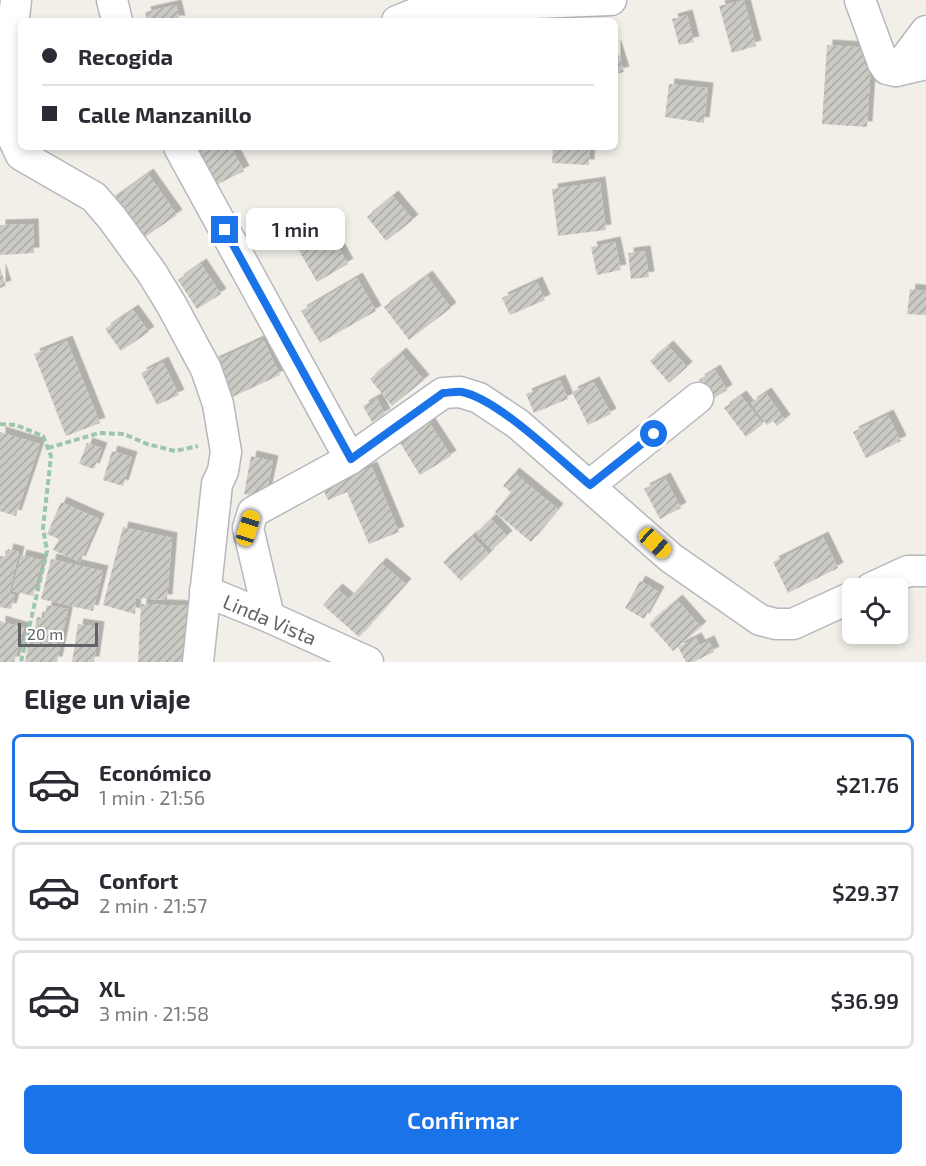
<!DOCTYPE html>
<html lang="es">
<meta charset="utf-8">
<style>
body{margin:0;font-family:"Exo 2",sans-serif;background:#f2f2f3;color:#2b2b33;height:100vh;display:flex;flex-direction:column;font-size:22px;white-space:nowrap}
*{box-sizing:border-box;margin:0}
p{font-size:20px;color:#7c7c81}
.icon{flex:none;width:33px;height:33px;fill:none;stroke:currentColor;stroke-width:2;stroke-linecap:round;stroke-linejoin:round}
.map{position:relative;height:662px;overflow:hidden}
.side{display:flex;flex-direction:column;background:#fff;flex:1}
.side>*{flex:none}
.hud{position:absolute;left:18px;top:18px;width:600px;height:132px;border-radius:9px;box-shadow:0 3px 9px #0003;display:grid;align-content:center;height:132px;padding:0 24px;background:#fff}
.tools{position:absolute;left:842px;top:578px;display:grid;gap:12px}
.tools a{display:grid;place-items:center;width:66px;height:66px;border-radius:9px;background:#fff;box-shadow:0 3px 9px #0003;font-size:30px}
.scale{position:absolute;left:18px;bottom:15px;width:80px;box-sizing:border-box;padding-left:6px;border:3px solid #5f6368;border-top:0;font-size:16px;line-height:21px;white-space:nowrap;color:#5f6368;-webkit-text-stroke:4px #fff;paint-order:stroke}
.end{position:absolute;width:27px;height:27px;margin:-14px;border:8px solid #1a73e8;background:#fff;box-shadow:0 0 0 3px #fff}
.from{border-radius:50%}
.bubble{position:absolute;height:42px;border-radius:9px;background:#fff;box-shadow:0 3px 9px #0003;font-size:20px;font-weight:600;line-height:42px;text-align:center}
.car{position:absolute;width:18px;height:36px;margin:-18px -9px;border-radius:8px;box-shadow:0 0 4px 2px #0007;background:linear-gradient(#f5c518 24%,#345 0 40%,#f5c518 0 76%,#345 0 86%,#f5c518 0)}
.hud b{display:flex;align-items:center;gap:21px;height:57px;font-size:22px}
.hud b+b{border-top:2px solid #e1e1e2}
.hud i{width:15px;height:15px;background:#2b2b33}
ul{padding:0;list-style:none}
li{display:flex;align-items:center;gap:18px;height:99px;margin:0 12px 9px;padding:0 12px;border:3px solid #e1e1e2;border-radius:9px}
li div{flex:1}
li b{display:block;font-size:22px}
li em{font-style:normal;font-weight:600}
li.current{border-color:#1a73e8}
li>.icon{width:54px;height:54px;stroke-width:1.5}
h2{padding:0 24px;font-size:27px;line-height:72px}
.cta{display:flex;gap:12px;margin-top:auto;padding:12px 24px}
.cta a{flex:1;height:69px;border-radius:9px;background:#1a73e8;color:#fff;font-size:24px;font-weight:600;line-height:69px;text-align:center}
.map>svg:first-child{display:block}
</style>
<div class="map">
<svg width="926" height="662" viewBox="0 0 926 662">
<defs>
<pattern id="building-hatch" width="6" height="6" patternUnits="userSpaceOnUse" patternTransform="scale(1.5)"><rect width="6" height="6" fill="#cccac5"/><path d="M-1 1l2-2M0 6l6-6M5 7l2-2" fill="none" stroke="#a9a8a4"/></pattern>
<filter id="shadow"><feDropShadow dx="5.5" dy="-5.5" stdDeviation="0" flood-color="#0004"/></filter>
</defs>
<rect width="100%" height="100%" fill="#f1efe8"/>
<!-- building -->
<g fill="url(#building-hatch)" filter="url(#shadow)">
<path d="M744,0l12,46 -24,7 -13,-47z"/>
<path d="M176,5l4,16h-33l-2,-9z"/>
<path d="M687,15l7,27 -15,3 -7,-26z"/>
<path d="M615,44l9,28 -9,2z"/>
<path d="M827,45l45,3 -5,79 -45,-3z"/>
<path d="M669,84l39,4 -4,35 -39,-6z"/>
<path d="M196,147h35l13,24 -28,14z"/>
<path d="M553,147h37l-1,18 -37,-2z"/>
<path d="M148,174l29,41 -38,26 -29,-40z"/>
<path d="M600,182l6,48 -48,6 -6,-47z"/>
<path d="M393,196l20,24 -27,21 -19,-24z"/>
<path d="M33,224l1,29 -34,2v-30z"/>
<path d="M328,229l20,35 -31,18 -20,-35z"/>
<path d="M615,242l6,28 -24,5 -6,-28z"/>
<path d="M645,251l4,26 -18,2 -3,-26z"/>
<path d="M201,264l20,30 -24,15 -19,-29z"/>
<path d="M0,268l6,18 -6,2z"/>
<path d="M427,276l24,32 -42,32 -25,-33z"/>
<path d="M357,278l19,33 -56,32 -19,-32z"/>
<path d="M537,282l8,18 -35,15 -8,-17z"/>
<path d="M910,289l16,2v24l-19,-1z"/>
<path d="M133,310l16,22 -28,19 -16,-22z"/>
<path d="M263,339l17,36 -50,23 -17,-36z"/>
<path d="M67,341l33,82 -34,13 -32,-82z"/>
<path d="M668,346l19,21 -18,16 -19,-22z"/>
<path d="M401,353l23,27 -32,26 -22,-27z"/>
<path d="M163,362l16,33 -22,10 -16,-32z"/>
<path d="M715,370l12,20 -16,10 -12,-20z"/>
<path d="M560,380l8,19 -34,14 -8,-19z"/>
<path d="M594,382l17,32 -23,11 -16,-33z"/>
<path d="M766,393l19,27 -8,6 -4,-5 -6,4 -16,-22z"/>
<path d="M741,396l22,28 -17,13 -22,-29z"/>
<path d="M377,398l8,16 -13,8 -9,-16z"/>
<path d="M888,415l13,26 -35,17 -13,-26z"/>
<path d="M427,419l24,37 -31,19 -23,-37z"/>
<path d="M0,432l40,12 -24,72 -16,-5z"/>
<path d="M87,443l15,5 -8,21 -15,-5z"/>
<path d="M112,451l20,6 -9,29 -20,-6z"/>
<path d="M251,456l22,5 -8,37 -21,-4z"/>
<path d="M372,467l27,65 -30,12 -22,-52 -19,8 -6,-13z"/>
<path d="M514,473l44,36 -27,33 -36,-30 16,-20 -8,-6z"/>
<path d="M665,478l16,30 -21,11 -16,-30z"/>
<path d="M61,502l38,17 -19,43 -27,-12 6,-11 -12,-5z"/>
<path d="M491,519l16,17 -15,14 -16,-17z"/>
<path d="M123,527l49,11 -5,62 -31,-2 -1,16 -32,-9z"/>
<path d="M472,536l17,18 -28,27 -18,-19z"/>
<path d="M823,537l15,31 -50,25 -15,-31z"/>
<path d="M8,549l11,3 -10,42 6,1 -4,14 -11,-2v-51l6,1z"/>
<path d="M21,555l21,5 -9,36 -21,-5z"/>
<path d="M51,559l52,12 -10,40 -52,-12z"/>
<path d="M381,563l25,21 -47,53 -36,-32 14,-16 12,10z"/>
<path d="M640,581l19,11 -15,27 -19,-11z"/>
<path d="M677,600l24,27 -28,24 -24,-27z"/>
<path d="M141,604l48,2 -3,56h-48z"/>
<path d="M47,605l21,4 -11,53h-32l5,-28 4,1 3,-18 7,1z"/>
<path d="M0,621l24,7 -10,34h-14z"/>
<path d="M78,624l21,3 -5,35h-22z"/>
<path d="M696,638l4,7 9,-4 5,11 -21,10h-7l-8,-15z"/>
</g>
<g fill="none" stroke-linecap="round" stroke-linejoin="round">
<defs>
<g id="street">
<path d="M16,0l-8,70 5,68 8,17 73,42 18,21 40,55 19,31 35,65 12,35 8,48 -3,19 -6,13 -19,178"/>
<path d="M112,0l5,21"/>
<path d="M860,0l23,63 4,6 9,2 30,-7"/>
<path d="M397,21l35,-14 179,-7"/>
<path d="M896,71l30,-40"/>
<path d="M179,147l171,312"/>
<path d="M590,485l108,-87"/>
<path d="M871,588l37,-17h18"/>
<path d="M205,591l64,26 99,45"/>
<path d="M269,617l-21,-89 5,-16 97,-53 93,-66 17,-1 19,6 39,26 153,134 89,62 16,4h17l59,-27"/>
</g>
</defs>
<!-- street casing -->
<use href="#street" stroke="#b5b8bc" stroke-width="33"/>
<!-- path -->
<g stroke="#9cc7a9" stroke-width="4" stroke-dasharray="6 3" stroke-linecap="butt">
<path d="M0,424l16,1 27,11 8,20 -8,72 4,23 -26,111"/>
<path d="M48,448l51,-15 25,1 23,10 28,7 23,-5"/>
</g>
<!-- street -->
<use href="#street" stroke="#fff" stroke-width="30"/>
</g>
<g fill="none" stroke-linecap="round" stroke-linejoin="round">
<!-- route -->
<path stroke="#1a73e8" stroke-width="8" d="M225,230l126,229 92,-66c6,0 13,-2 19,-1 36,7 98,68 128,93l64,-51"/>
</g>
<g text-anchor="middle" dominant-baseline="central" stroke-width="4.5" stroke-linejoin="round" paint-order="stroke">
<!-- street labels -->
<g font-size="20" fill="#5f6368" stroke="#fff">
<text transform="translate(270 619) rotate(23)">Linda Vista</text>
</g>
</g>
</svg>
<div class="tools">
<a><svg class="icon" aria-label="locate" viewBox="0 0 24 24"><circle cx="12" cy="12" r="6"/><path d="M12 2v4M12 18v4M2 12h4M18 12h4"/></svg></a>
</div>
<div class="scale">20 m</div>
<i class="end from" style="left:654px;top:434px"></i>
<i class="end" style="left:225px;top:230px"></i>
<div class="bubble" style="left:246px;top:208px;width:99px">1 min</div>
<i class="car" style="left:248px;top:528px;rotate:17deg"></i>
<i class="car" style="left:655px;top:543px;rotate:132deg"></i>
<div class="hud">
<b><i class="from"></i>Recogida</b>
<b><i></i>Calle Manzanillo</b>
</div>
</div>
<section class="side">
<h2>Elige un viaje</h2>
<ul>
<li class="current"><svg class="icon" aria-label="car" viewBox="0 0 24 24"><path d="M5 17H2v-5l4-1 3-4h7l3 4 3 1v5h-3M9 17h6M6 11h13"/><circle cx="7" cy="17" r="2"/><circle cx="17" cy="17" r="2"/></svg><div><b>Económico</b><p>1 min · 21:56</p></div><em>$21.76</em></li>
<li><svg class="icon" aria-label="car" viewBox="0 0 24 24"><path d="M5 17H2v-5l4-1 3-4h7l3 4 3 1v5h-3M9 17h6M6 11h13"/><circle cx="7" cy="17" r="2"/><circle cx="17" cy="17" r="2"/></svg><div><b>Confort</b><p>2 min · 21:57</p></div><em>$29.37</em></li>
<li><svg class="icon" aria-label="car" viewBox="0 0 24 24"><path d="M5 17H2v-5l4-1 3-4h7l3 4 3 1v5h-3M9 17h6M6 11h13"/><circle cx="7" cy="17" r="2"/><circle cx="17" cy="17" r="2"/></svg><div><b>XL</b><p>3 min · 21:58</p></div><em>$36.99</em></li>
</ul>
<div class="cta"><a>Confirmar</a></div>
</section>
